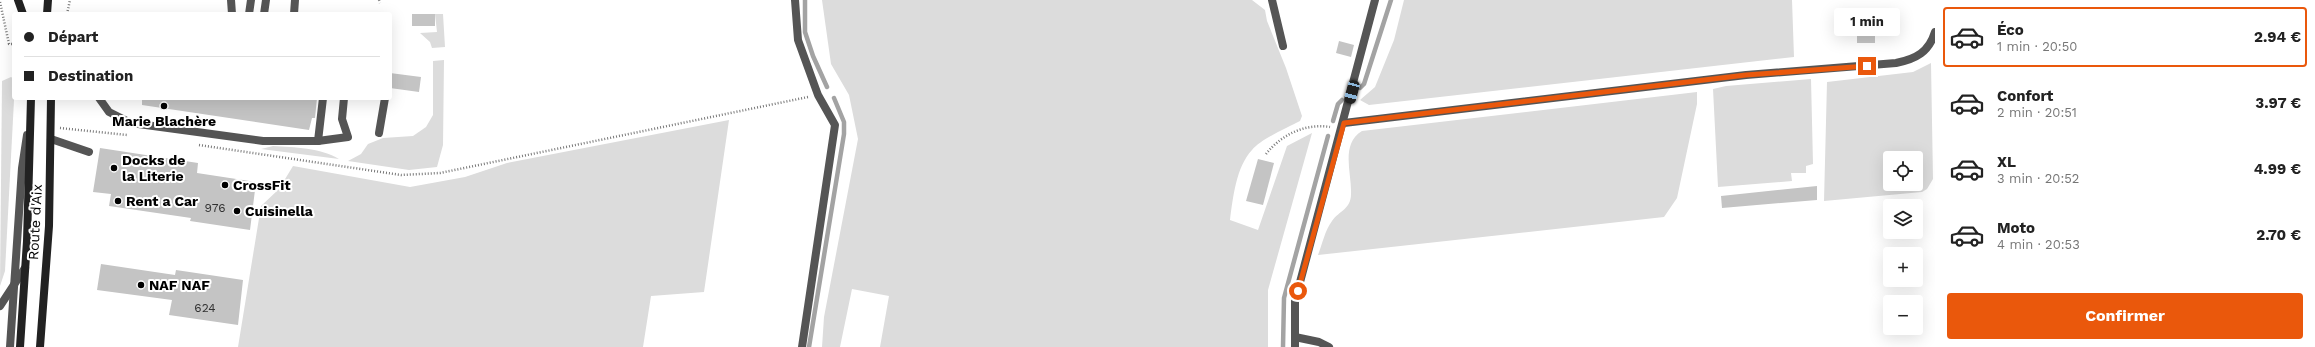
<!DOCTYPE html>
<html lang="fr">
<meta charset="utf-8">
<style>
body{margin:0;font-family:"Work Sans",sans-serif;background:#f6f6f6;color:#222;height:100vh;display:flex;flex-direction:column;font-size:15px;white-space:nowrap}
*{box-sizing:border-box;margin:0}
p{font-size:13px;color:#767676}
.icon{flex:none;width:22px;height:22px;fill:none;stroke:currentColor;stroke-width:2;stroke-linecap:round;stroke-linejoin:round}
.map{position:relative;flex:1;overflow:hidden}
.sheet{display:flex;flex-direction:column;background:#fff;width:380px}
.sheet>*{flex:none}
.top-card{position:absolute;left:12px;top:12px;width:380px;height:88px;border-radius:4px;box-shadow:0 4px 16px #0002;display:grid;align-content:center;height:88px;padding:0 12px;background:#fff}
.controls{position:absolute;left:1883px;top:151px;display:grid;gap:8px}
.controls a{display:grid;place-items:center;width:40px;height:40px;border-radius:4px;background:#fff;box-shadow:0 4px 16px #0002;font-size:20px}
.end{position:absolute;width:18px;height:18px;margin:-9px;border:5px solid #ea580c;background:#fff;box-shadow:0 0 0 2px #fff}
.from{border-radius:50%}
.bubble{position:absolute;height:28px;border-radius:4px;background:#fff;box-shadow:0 4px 16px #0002;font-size:13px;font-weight:700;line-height:28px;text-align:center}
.car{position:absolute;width:12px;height:24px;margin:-12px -6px;border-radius:5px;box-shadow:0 0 3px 1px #0007;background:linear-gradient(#222 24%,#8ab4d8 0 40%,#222 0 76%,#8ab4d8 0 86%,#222 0)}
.top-card b{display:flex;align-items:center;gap:14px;height:38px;font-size:15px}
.top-card b+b{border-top:1px solid #e0e0e0}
.top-card i{width:10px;height:10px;background:#222}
ul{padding:7px 0 0;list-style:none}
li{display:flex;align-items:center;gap:12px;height:60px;margin:0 8px 6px;padding:0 4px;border:2px solid transparent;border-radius:4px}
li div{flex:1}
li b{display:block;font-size:15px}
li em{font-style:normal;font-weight:700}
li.active{border-color:#ea580c}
li>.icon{width:36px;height:36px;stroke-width:1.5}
.action{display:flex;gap:8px;margin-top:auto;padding:8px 12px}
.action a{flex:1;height:46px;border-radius:4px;background:#ea580c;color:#fff;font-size:16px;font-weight:700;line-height:46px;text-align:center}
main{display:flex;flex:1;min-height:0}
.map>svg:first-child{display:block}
</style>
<main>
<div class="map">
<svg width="1935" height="347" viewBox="0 0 1935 347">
<rect width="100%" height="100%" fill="#fff"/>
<!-- green -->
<g fill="#dcdcdc" fill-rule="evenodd">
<path d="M822,0h430l13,10 2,11 19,47 16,48 -2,5c-13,7 -39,18 -48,29 -16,17 -19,48 -22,70l28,10 29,-84 25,-13 -44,157v57h-388l9,-51 -37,-7 -12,58h-18l2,-30 34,-178 -9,-44 -18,-31z"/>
<path d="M1404,0h388l2,57 -425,48 -9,-5 15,-13 19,-47z"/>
<path d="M435,14h8l2,33 -13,1 -2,-6 -10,-9 17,-1z"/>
<path d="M444,60l-1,85 -6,22 -28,3 -61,-9 13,-7 7,-10 15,-6 30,-2 13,-9 7,-12v-54z"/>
<path d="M1931,63l2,116 -6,10 -5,3 -98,9 3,-119 86,-10zM1890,158h26v26h-26z"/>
<path d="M11,77l3,2v21l-9,171 -5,15 2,-205z"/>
<path d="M1811,79l2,85 -7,2v7h-15l1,8 -74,6 -5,-98 13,-3z"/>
<path d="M1697,92v12l-20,94 -13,19 -346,38c4,-10 7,-25 14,-34 7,-10 19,-12 19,-27 1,-20 -11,-50 11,-63z"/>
<path d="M729,120l-25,172 -53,4 -8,51h-405l23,-141 18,-17 14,-23 117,21 55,-10 42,-14z"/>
<path d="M273,146c21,1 48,2 66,13l-78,-10z"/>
</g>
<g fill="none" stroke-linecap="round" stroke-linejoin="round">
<!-- stream -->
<g stroke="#a3a3a3" stroke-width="4.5">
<path d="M805,0v32l8,24 14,31"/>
<path d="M1360,88l4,-4 27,-84"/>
<path d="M1333,121l5,-17 4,-4"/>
<path d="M809,347l35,-213v-12l-10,-24"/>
<path d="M1283,347l1,-49 44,-162"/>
</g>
</g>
<!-- building -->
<g fill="#c4c4c4">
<rect x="412" y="14" width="23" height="12"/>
<rect x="1857" y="30" width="18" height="13"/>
<path d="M1339,41l15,4 -3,12 -15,-4z"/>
<path d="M390,73l31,4 -2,15 -29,-4z"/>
<path d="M142,98h175l-2,20h-3l-3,12 -167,-25z"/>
<path d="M100,148l98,15 -1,10 59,9 -6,48 -60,-9 1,-3 -82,-12 2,-12 -18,-2z"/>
<path d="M1258,159l16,4 -11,42 -17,-4z"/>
<path d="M1817,186v14l-95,8 -1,-12z"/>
<path d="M101,264l74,11 1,-5 67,10 -5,45 -69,-10 3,-15 -75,-10z"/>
</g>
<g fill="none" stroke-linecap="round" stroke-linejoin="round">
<!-- path -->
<g stroke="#777" stroke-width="2.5" stroke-dasharray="1 2" stroke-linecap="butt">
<path d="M379,0l1,3"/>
<path d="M0,2l9,42h5"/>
<path d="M67,14l3,-14"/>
<path d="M60,128l67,7"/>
<path d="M199,145l202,30 39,-2 368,-76"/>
<path d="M1266,154c15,-19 39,-31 64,-27"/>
</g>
<!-- service -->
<g stroke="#555" stroke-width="8">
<path d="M231,0l1,14"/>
<path d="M795,0l3,40 20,55 17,30 -33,222"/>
<path d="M1272,0l11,46"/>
<path d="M249,14l2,-14"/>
<path d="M264,14l2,-14"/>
<path d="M294,14l1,-14"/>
<path d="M99,98l10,14 22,11 132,18h55l30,-4 -6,-18 2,-21"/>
<path d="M379,133l6,-35"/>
<path d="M51,139l38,13"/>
<path d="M318,141l5,-43"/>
<path d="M1295,337l24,5 10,5"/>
<path d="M10,347l12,-179 5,-33"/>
</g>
<!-- minor -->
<g stroke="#555" stroke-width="8">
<path d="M1344,123l402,-48 150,-12c20,-4 33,-11 39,-31"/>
<path d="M0,306l25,-38"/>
<path d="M1295,347v-46l80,-301"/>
</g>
<!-- secondary -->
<g stroke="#222" stroke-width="8">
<path d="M18,0l5,14"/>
<path d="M47,14l1,-14"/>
<path d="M20,347l7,-106 4,-143"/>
<path d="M40,347l9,-121 2,-128"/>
</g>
</g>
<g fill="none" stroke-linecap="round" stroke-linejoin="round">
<!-- route -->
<path stroke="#ea580c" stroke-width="5" d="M1298,291l46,-168 402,-48 121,-9"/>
</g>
<!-- markers -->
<g fill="#000" stroke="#fff" stroke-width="1.5">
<circle cx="164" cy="106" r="4"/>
<circle cx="114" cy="168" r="4"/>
<circle cx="225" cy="185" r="4"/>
<circle cx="118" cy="201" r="4"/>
<circle cx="237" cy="211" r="4"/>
<circle cx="141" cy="285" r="4"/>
</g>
<g text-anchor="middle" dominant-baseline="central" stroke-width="4" stroke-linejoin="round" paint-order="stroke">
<!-- number labels -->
<g font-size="12" fill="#313131">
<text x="215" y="208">976</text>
<text x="205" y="308">624</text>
</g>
<!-- poi labels -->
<g font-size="14" font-weight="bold" fill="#000" stroke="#fff" text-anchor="start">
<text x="164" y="121" text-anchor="middle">Marie Blachère</text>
<text x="122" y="160">Docks de<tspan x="122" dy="16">la Literie</tspan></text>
<text x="233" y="185">CrossFit</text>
<text x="126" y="201">Rent a Car</text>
<text x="245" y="211">Cuisinella</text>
<text x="149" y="285">NAF NAF</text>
</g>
<!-- street labels -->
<g font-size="14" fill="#000" stroke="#fff">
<text transform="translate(35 222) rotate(-87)">Route d'Aix</text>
</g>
</g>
</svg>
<div class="controls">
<a><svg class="icon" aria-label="locate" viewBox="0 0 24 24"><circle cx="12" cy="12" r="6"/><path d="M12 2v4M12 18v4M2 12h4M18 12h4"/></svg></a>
<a><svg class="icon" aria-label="layers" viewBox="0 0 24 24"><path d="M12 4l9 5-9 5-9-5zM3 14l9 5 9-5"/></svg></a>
<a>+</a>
<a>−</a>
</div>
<i class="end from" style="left:1298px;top:291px"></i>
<i class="end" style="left:1867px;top:66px"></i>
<div class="bubble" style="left:1834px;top:8px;width:66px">1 min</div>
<i class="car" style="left:1352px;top:92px;rotate:195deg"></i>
<div class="top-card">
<b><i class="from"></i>Départ</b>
<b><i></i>Destination</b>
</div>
</div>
<section class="sheet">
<ul>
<li class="active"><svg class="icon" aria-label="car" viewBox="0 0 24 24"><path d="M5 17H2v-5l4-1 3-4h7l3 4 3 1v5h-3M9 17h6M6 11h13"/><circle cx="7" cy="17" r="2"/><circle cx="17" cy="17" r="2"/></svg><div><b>Éco</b><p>1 min · 20:50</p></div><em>2.94 €</em></li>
<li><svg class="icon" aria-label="car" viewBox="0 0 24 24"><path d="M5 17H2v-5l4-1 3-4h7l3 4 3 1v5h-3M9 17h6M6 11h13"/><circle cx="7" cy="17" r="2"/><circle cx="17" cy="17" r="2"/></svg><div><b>Confort</b><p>2 min · 20:51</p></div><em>3.97 €</em></li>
<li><svg class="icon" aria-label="car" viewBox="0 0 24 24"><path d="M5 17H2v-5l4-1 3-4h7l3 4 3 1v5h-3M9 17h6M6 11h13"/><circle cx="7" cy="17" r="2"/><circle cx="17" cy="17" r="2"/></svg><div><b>XL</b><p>3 min · 20:52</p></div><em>4.99 €</em></li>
<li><svg class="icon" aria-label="car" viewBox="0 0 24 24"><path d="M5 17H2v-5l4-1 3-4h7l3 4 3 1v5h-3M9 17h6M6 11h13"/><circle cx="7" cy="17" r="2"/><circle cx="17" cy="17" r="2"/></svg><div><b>Moto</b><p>4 min · 20:53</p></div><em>2.70 €</em></li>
</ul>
<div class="action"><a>Confirmer</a></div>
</section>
</main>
